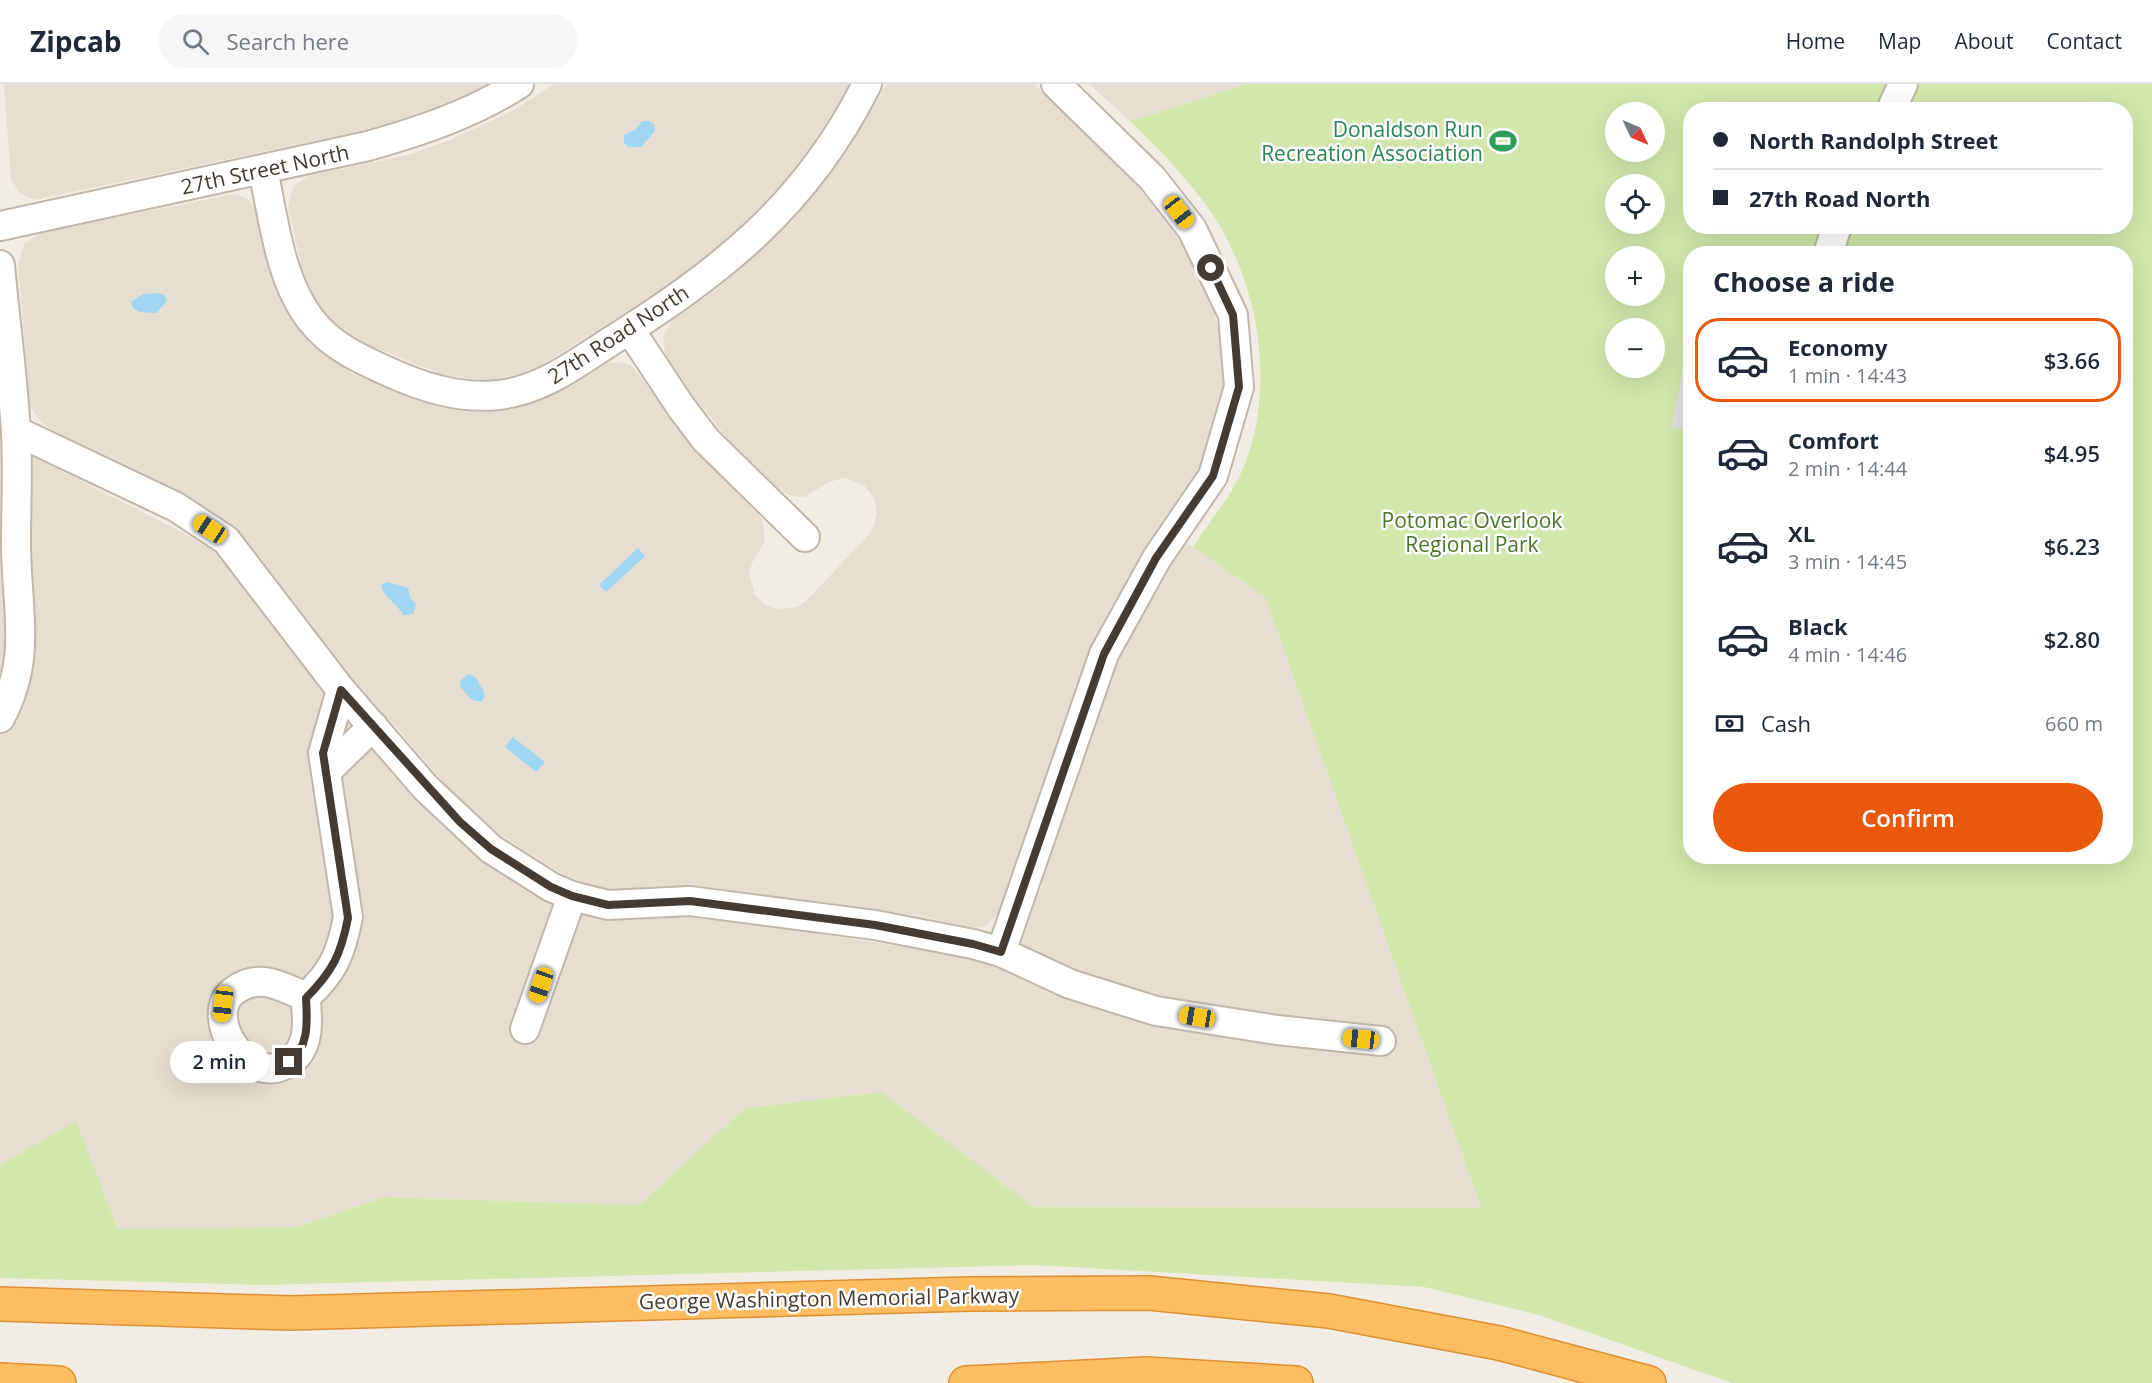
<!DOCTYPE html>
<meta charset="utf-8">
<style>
body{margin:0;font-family:"Open Sans",sans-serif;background:#f6f6f7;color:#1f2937;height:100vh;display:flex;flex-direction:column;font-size:22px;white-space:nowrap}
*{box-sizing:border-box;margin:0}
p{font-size:20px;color:#747a83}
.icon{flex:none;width:33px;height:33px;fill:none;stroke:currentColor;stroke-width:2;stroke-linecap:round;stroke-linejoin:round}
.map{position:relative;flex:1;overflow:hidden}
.panel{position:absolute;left:1683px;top:162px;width:450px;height:618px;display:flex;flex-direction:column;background:#fff;border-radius:24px;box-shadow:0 6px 24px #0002}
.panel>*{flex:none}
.banner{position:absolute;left:1683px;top:18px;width:450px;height:132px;border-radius:24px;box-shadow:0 6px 24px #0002;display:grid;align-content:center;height:132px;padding:0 30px;background:#fff}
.needle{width:39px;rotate:134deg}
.buttons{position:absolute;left:1605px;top:18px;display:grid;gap:12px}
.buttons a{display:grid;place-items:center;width:60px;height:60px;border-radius:50%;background:#fff;box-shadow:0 6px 24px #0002;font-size:30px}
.end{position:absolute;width:27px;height:27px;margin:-14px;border:8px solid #443c34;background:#fff;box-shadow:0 0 0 3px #fff}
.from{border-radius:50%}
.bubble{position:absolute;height:42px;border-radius:21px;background:#fff;box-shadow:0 6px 24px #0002;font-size:20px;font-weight:600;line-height:42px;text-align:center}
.car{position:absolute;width:18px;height:36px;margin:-18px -9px;border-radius:8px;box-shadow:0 0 4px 2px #0007;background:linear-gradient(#f5c518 24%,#345 0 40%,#f5c518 0 76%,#345 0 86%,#f5c518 0)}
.banner b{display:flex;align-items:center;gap:21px;height:57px;font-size:22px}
.banner b+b{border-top:2px solid #e0e1e3}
.banner i{width:15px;height:15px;background:#1f2937}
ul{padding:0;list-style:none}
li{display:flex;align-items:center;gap:18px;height:84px;margin:0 12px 9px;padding:0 18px;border:3px solid transparent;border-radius:24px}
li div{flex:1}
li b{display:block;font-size:22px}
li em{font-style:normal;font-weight:600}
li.selected{border-color:#ea580c}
li>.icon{width:54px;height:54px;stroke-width:1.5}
h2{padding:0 30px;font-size:27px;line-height:72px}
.pay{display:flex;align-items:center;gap:15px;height:66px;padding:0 30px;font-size:22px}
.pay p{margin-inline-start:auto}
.action{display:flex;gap:12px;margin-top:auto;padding:12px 30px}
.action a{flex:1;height:69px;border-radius:36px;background:#ea580c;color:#fff;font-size:24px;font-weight:600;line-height:69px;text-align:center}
header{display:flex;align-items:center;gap:36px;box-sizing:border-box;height:84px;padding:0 30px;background:#fff;border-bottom:2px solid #e0e1e3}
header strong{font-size:28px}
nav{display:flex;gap:33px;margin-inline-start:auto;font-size:21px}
.search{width:420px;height:54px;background:#f6f6f7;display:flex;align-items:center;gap:15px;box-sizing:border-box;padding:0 21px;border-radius:33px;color:#747a83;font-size:22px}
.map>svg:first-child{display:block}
</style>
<header>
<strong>Zipcab</strong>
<div class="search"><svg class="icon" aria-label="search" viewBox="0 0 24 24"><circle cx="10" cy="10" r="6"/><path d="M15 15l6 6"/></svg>Search here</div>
<nav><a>Home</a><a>Map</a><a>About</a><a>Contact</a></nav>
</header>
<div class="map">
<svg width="2152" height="1299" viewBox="0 0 2152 1299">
<rect width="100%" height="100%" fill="#f2ede4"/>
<!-- residential -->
<g fill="#e6ded2">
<path d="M4,0h492l-63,29 -29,9 -369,78 -14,-6 -10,-14z"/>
<path d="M554,0h297l-50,78 -58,64 -46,39 -30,21 -125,79 -18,8 -34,7 -45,-4 -81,-33 -33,-23 -17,-24 -12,-27 -14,-62 5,-21 16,-10 98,-21 41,-14 66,-31z"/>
<path d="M887,0h147l94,92 45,52 32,58 17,53 3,52 -14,60 -151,292 -61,169 -13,14 -14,2 -57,-13 -204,-27 -31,-2 -43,5 -28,-1 -25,-6 -27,-13 -56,-36 -43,-36 -62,-72 -56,-58 -113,-146 -33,-21 -141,-71 -12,-9 -11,-16 -12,-141 6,-21 19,-12 192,-38 13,5 9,12 15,69 20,41 21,25 38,27 67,28 31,8 33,3 32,-3 33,-11 61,-35 13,-1 12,5 58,77 71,75 3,22 -13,22 -3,10 6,22 9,9 12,5 21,-2 10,-7 65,-69 5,-17 -3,-16 -10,-13 -19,-7 -16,4 -24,15 -14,-1 -11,-6 -51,-50 -38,-47 -26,-39 -2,-18 9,-15 44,-31 76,-68 53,-67z"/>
<path d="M1089,0h158l-117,37z"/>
<path d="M0,329l3,28 206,105 237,281 102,72 45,17 110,-1 262,42 40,12 16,-24 97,-285 64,-117 11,4 72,50 216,611 -447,-1 -153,-115 -136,16 -106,97 -256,-8 -86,30 -179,2 -42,-107 -76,43z"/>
</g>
<!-- green -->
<path fill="#d2e7ac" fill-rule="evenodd" d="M1247,0h652l-12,25 -197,1v116l142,1 -13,26 -129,1v602h436v-602l-288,-1 12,-26 276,-1v-116l-224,-1 12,-25h238v1299h-420l-193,-68 -115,-28 -390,-22 -772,20 -262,-7v-113l76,-44 42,108 179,-2 86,-30 256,8 106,-97 136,-16 153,115 447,1 -216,-611 -72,-50c16,-25 37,-49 49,-76 36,-84 17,-192 -35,-265 -23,-31 -49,-58 -77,-85zM1616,28h38v40h-38zM1616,100h38v40h-38zM1616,172h38v40h-38zM1616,244h38v40h-38z"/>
<!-- parking -->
<path fill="#e3e0dc" d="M1686,270l4,1v74l-19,-1z"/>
<!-- water -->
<g fill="#9fd6f1">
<path d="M642,37h6l6,3 1,7 -14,16h-13l-4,-4v-8l12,-6z"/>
<path d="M158,209l6,2 3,6 -11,12 -16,-1 -7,-4 -2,-6 12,-8z"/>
<path d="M638,464l7,8 -39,36 -7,-7z"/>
<path d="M387,498l21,6 2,9 6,8 -3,9 -10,1c-6,-12 -19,-17 -22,-30z"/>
<path d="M469,590l7,4 9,16 -3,8 -10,-2 -12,-13 1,-7z"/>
<path d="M513,653l32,25 -9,10 -31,-25z"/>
</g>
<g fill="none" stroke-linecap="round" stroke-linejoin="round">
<defs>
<g id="minor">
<path d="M1891,26l12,-26"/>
<path d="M263,86c11,49 16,109 48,150 20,26 49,39 78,52 35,16 71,27 110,23 42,-5 75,-30 109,-52 113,-71 198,-137 259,-259"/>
<path d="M0,142l368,-80c53,-15 104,-32 151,-62"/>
<path d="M1828,170l9,-28"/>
<path d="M0,181c5,56 13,112 16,168 2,37 0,74 0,110 0,65 17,114 -16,175"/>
<path d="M630,246l51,77 25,33 99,97"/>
<path d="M16,347l160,76 50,33 115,150 85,98 65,61 60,38 21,9 36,9 82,-4 185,24 98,19 28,8 69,32 86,27 121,19 104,11"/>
<path d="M326,688l47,-46"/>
<path d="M1001,868l103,-298 53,-96 56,-82 26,-89 -6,-72 -41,-86 -40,-51 -96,-94"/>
<path d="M306,913c0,14 3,29 -1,42 -3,11 -9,20 -19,25 -39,23 -85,-49 -52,-73 25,-19 47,-5 72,6 27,-25 35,-43 42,-80l-25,-164 18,-63"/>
<path d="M525,945l47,-133"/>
</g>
<g id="highway">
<path d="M0,1220l290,9 679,-19 180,-1 180,18 170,32 150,40"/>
<path d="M0,1296l59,3"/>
<path d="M966,1299l180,-9 150,9"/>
</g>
</defs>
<!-- minor casing -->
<use href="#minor" stroke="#c1b6a9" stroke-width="32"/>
<!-- highway casing -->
<use href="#highway" stroke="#df9031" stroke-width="36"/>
<!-- minor -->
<use href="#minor" stroke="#fff" stroke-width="28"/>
<!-- highway -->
<use href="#highway" stroke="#ffbd62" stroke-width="33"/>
</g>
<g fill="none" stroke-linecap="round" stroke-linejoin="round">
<!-- route -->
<path stroke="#443c34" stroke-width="8" d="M289,978c21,-15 18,-42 17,-64 27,-27 35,-44 42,-80l-25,-165 18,-63 119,132 31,27 60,38 21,9 36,9 82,-4 185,24 98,19 28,8 103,-298 52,-96 57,-82 26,-89 -6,-72 -22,-47"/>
</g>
<!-- icons -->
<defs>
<symbol id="stadium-bare" viewBox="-9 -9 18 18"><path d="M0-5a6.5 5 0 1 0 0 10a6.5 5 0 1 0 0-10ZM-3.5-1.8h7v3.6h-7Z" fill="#2e9e5b" stroke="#fff" stroke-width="2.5" paint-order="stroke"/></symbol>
</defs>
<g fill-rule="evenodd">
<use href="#stadium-bare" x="1484" y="38" width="38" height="38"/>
</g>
<g text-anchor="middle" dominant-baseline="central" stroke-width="5" stroke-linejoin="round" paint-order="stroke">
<!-- leisure labels -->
<g font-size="21" fill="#27864d" stroke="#fff" text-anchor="end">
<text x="1483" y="45">Donaldson Run<tspan x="1483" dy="24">Recreation Association</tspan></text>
</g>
<!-- street labels -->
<g font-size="21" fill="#443c34" stroke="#fff">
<text transform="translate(265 85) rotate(-12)">27th Street North</text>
<text transform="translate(618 250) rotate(-33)">27th Road North</text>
<text transform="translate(829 1214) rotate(-1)">George Washington Memorial Parkway</text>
</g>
<!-- park labels -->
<g font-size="21" fill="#4c7627" stroke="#fff">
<text x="1472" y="436">Potomac Overlook<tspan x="1472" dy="24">Regional Park</tspan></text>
</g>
</g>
</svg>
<div class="buttons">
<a><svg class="needle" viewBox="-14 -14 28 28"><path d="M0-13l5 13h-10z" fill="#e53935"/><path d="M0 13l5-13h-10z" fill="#747a83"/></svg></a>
<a><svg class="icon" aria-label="locate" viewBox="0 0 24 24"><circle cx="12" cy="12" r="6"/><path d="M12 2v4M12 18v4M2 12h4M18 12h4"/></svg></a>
<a>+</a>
<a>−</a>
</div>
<i class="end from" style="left:1211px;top:184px"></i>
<i class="end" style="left:289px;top:978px"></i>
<div class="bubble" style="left:170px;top:957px;width:99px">2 min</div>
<i class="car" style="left:1179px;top:128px;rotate:142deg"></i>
<i class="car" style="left:210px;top:445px;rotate:303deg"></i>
<i class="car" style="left:541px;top:901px;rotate:199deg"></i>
<i class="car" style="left:223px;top:920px;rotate:187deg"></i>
<i class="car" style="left:1197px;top:933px;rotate:279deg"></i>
<i class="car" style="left:1361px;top:955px;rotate:276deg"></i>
<div class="banner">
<b><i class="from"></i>North Randolph Street</b>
<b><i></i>27th Road North</b>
</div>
<section class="panel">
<h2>Choose a ride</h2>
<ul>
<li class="selected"><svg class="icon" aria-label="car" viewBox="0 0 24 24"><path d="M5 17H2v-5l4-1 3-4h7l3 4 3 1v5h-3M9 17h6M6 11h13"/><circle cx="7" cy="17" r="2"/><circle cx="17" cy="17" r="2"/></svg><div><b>Economy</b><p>1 min · 14:43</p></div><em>$3.66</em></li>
<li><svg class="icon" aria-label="car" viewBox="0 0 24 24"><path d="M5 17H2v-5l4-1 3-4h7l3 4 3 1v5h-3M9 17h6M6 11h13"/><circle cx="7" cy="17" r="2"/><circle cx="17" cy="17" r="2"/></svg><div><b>Comfort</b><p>2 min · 14:44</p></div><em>$4.95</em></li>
<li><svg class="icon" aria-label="car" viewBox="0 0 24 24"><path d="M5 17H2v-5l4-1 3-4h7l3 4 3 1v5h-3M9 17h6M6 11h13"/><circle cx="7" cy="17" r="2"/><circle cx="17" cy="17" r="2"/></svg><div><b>XL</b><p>3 min · 14:45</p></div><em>$6.23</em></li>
<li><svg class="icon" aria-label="car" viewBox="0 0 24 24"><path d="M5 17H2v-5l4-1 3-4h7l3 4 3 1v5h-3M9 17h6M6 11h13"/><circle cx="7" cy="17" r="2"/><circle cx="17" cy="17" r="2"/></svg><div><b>Black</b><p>4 min · 14:46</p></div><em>$2.80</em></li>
</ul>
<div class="pay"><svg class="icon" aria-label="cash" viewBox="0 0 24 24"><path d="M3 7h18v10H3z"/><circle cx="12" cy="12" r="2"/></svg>Cash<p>660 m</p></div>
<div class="action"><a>Confirm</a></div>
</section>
</div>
